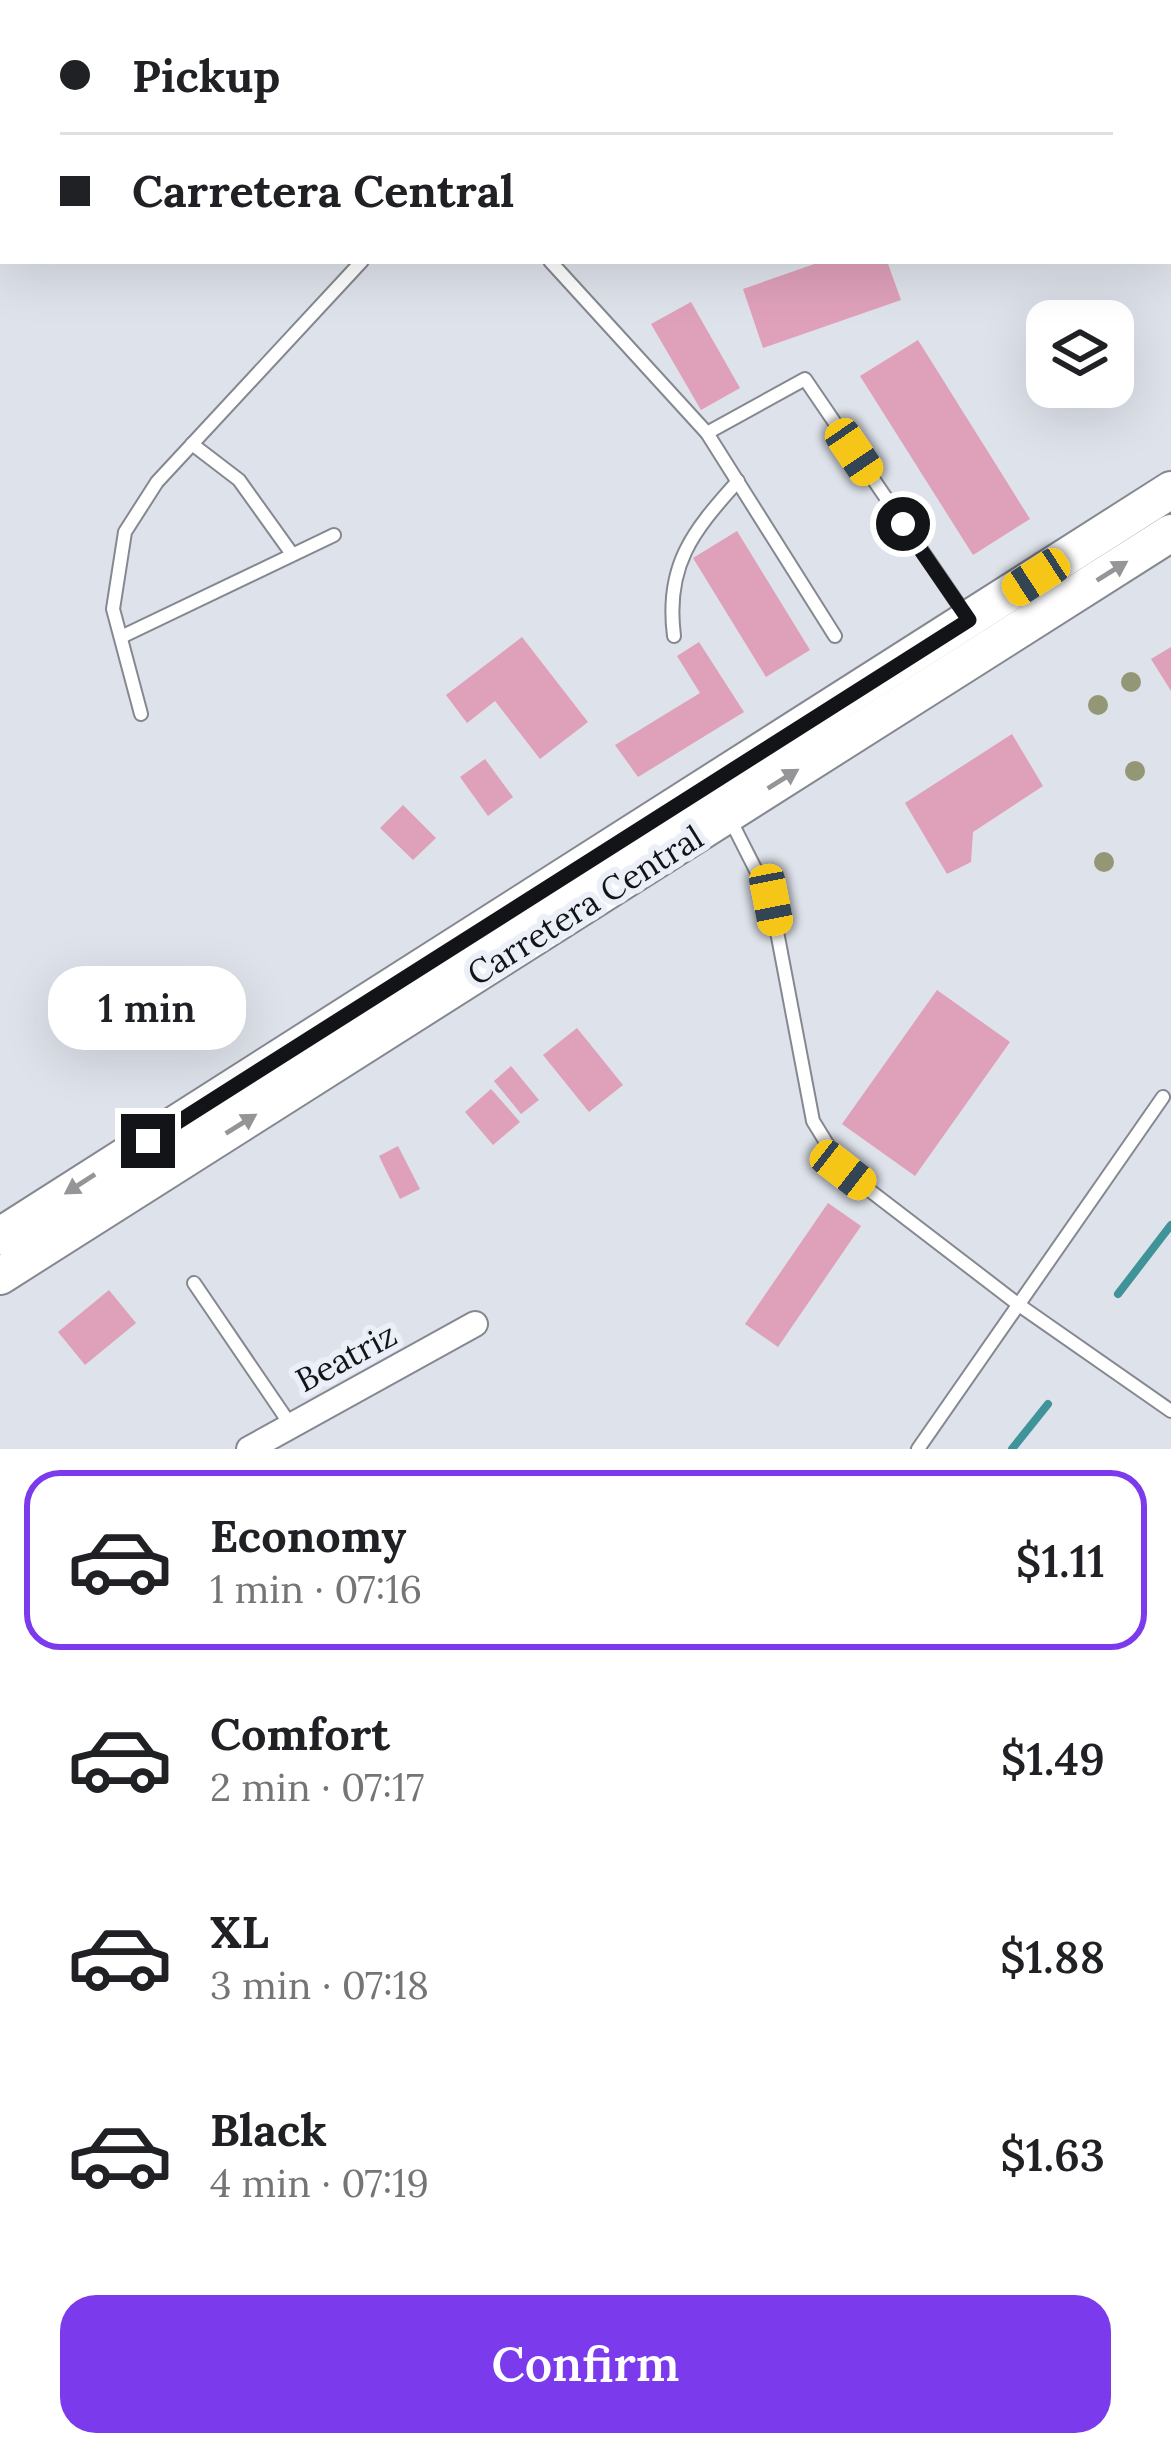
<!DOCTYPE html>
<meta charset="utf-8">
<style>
body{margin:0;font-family:Lora,serif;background:#f2f2f2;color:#202124;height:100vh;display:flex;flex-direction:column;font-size:45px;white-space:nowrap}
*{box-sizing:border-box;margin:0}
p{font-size:39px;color:#757577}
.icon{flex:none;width:66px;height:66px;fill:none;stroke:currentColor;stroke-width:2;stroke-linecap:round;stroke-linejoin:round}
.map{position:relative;height:1449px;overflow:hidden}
.details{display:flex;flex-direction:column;background:#fff;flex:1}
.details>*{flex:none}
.top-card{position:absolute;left:0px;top:0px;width:1173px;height:264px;box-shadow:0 12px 48px #0002;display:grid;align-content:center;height:264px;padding:0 60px;background:#fff}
.tools{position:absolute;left:1026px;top:300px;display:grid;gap:24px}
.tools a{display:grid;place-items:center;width:108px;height:108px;border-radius:24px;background:#fff;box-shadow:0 12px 48px #0002;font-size:60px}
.end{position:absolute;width:54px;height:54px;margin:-27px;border:15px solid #131417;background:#fff;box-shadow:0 0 0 6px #fff}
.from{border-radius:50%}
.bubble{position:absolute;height:84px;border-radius:36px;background:#fff;box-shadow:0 12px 48px #0002;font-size:39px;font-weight:600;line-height:84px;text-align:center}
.car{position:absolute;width:36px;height:72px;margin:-36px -18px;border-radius:15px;box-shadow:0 0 9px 3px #0007;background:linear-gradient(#f5c518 24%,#345 0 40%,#f5c518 0 76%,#345 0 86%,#f5c518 0)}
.top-card b{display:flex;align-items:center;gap:42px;height:114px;font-size:45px}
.top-card b+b{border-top:3px solid #e0e0e0}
.top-card i{width:30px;height:30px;background:#202124}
ul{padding:21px 0 0;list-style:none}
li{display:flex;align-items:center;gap:36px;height:180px;margin:0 24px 18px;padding:0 36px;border:6px solid transparent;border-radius:36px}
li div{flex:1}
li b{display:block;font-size:45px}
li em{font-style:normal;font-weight:600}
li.on{border-color:#7c3aed}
li>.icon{width:108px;height:108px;stroke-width:1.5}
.cta{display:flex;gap:24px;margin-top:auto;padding:24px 60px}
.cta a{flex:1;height:138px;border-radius:36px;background:#7c3aed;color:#fff;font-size:48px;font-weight:600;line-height:138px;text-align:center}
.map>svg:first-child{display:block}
</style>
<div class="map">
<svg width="1171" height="1449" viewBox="0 0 1171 1449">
<rect width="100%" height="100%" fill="#dee2ea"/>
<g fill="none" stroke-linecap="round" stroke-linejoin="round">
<!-- stream -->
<g stroke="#409399" stroke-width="8">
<path d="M1118,1294l53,-69"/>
<path d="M1012,1449l36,-45"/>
</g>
</g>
<!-- building -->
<g fill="#dfa0ba">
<path d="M823,261h64l14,39 -138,48 -20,-59z"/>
<path d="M691,302l49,86 -39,22 -50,-86z"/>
<path d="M918,340l112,179 -57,36 -113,-179z"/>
<path d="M737,531l73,119 -44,27 -73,-119z"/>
<path d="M522,637l66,85 -48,37 -45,-58 -28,22 -21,-28z"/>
<path d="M699,642l45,70 -106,65 -23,-32 85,-52 -23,-37z"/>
<path d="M1171,647v44l-20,-32z"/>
<path d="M1012,734l31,52 -70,46 -2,30 -24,12 -42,-71z"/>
<path d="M485,759l28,38 -25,19 -28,-39z"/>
<path d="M403,805l33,33 -23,22 -33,-32z"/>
<path d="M190,989l31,38 -25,20 -30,-39z"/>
<path d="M937,990l73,52 -95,134 -73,-52z"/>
<path d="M577,1028l46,57 -34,27 -46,-57z"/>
<path d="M511,1066l28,34 -18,14 -27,-33z"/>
<path d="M491,1089l29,33 -27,23 -28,-33z"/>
<path d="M398,1146l22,43 -20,10 -21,-43z"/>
<path d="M828,1203l33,23 -83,121 -33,-23z"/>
<path d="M109,1290l27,33 -51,42 -27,-33z"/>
</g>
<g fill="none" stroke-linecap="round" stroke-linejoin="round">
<defs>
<g id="lane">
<path d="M290,0l3,3"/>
<path d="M550,261l157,172 98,-54 160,235"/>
<path d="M707,433l128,203"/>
<path d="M192,444l47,36 53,74"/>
<path d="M674,636c-9,-70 18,-104 64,-155"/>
<path d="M121,637l213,-102"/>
<path d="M141,714l-28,-105 12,-77 32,-50 205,-221"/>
<path d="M731,821l40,79 42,221 30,49 176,135 152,106"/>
<path d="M194,1283l96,141"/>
<path d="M918,1449l245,-352"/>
</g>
<path id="street" d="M249,1449l226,-125"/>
<g id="primary">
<path d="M0,1236l1171,-746"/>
<path d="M0,1276l1171,-743"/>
</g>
</defs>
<!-- lane casing -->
<use href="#lane" stroke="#858890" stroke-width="16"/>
<!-- street casing -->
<use href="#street" stroke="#858890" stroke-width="28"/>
<!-- primary casing -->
<use href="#primary" stroke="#858890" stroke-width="40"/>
<!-- lane -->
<use href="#lane" stroke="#fff" stroke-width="12"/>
<!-- street -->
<use href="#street" stroke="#fff" stroke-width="24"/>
<!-- primary -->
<use href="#primary" stroke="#fff" stroke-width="36"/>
</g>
<!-- trees -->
<g fill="#949775">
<circle cx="1131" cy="682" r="10"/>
<circle cx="1098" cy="705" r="10"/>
<circle cx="1135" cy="771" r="10"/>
<circle cx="1104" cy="862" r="10"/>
</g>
<!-- one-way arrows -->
<defs><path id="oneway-solid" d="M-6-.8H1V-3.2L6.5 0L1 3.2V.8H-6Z" transform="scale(3)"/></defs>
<g fill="#959597">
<use href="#oneway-solid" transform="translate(1112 571) rotate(-32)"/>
<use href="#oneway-solid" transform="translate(783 779) rotate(-32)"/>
<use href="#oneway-solid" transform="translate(241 1124) rotate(-32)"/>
<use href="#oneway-solid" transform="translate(80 1184) rotate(147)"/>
</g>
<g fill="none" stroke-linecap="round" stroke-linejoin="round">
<!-- route -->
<path stroke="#131417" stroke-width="15" d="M148,1141l821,-521 -66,-96"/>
</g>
<g text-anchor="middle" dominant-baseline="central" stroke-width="12" stroke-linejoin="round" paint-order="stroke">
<!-- street labels -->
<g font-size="33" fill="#131417" stroke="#ebeff8">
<text transform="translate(585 905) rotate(-32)">Carretera Central</text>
<text transform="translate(346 1357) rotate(-28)">Beatriz</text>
</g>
</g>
</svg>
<div class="tools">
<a><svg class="icon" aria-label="layers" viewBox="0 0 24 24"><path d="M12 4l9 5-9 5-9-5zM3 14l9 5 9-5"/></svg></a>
</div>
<i class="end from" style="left:903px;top:524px"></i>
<i class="end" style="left:148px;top:1141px"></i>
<div class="bubble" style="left:48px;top:966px;width:198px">1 min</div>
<i class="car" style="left:854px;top:452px;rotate:146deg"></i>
<i class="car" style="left:1036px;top:577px;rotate:237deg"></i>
<i class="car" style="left:771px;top:900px;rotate:169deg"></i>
<i class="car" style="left:843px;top:1170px;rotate:128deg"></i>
<div class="top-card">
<b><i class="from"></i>Pickup</b>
<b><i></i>Carretera Central</b>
</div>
</div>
<section class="details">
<ul>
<li class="on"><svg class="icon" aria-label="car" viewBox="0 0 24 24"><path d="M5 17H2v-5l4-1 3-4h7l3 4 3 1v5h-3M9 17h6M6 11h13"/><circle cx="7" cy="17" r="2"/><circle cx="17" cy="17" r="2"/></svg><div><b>Economy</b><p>1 min · 07:16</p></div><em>$1.11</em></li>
<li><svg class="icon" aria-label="car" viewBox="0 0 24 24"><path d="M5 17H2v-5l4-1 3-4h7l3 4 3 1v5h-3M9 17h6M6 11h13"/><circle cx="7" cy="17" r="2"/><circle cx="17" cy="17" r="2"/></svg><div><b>Comfort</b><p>2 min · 07:17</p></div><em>$1.49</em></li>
<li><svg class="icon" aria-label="car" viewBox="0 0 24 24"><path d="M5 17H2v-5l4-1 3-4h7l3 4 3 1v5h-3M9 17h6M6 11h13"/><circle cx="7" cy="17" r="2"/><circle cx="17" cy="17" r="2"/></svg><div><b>XL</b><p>3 min · 07:18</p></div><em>$1.88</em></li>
<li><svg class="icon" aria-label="car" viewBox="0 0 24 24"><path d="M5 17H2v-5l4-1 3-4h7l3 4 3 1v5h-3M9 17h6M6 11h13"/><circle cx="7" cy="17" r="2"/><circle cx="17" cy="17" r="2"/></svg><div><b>Black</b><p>4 min · 07:19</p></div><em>$1.63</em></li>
</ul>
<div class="cta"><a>Confirm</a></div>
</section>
